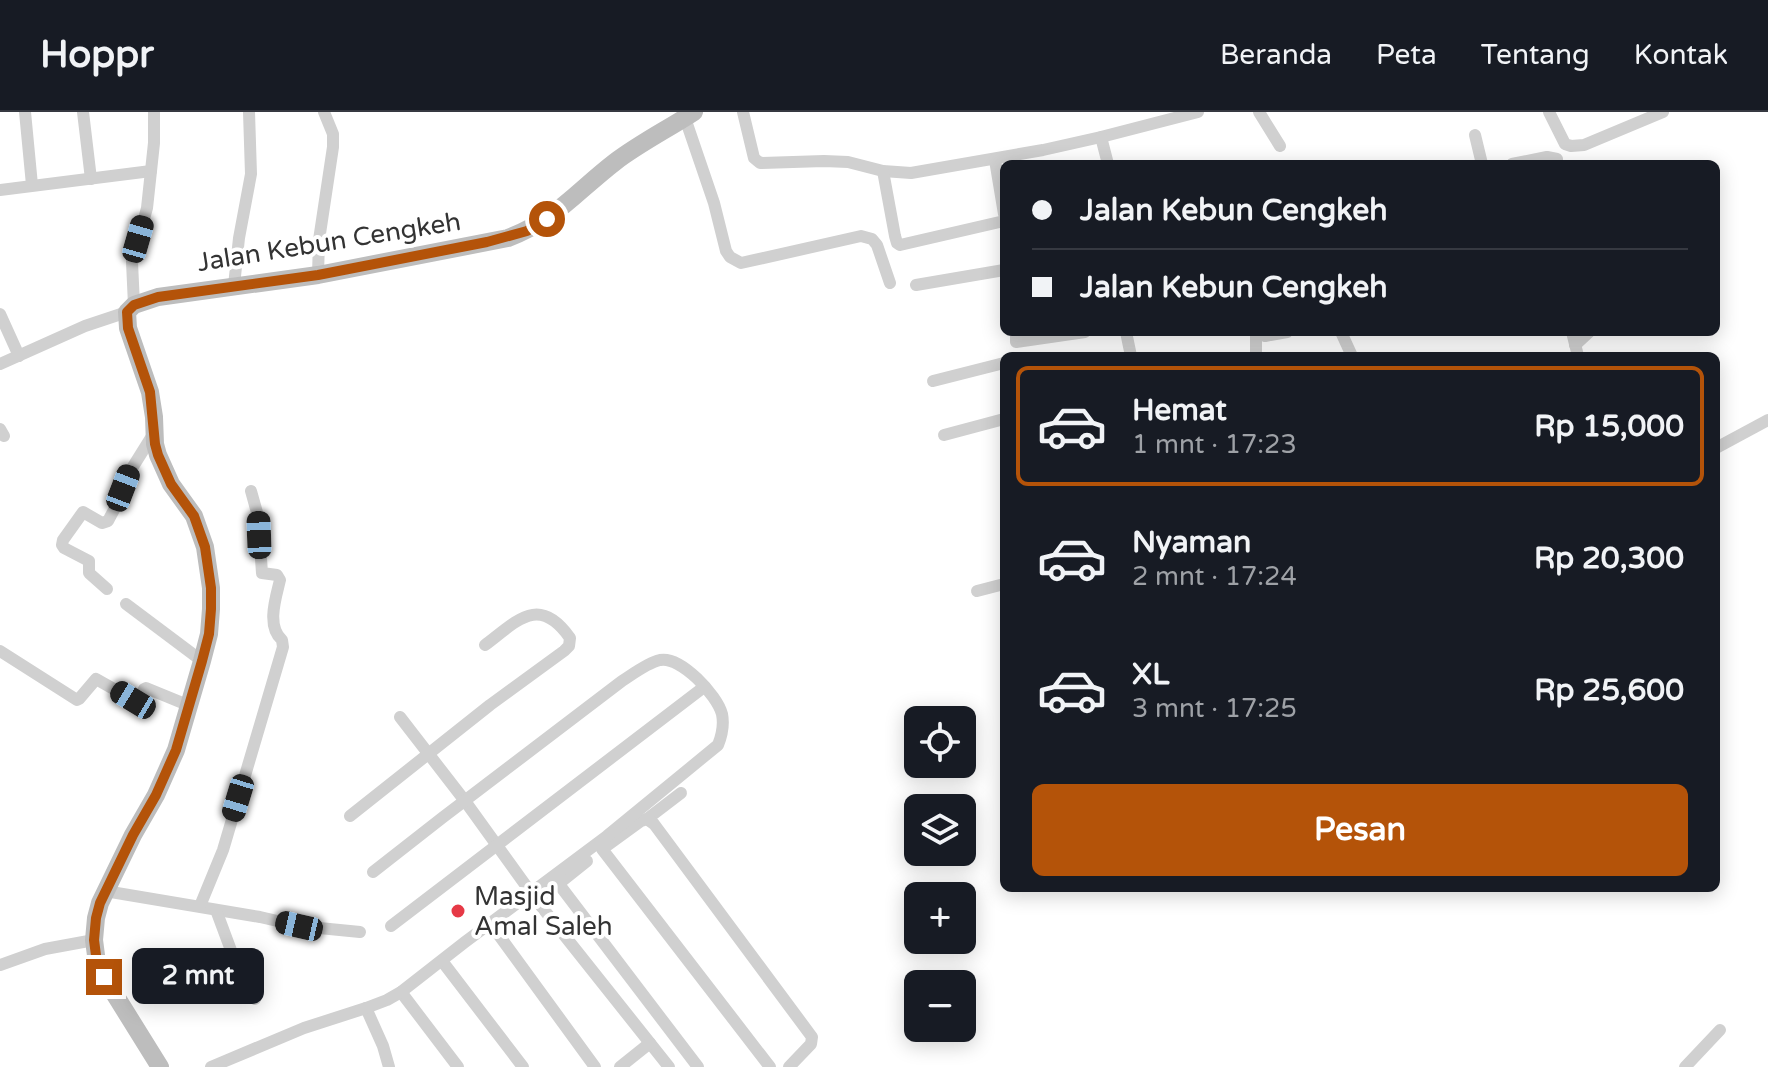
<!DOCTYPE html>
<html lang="id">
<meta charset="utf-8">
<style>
body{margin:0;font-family:"Varela Round",sans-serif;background:#20242c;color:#f1f3f6;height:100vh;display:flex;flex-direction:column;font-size:30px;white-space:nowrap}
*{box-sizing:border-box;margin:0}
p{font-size:26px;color:#9ea1a6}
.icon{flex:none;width:44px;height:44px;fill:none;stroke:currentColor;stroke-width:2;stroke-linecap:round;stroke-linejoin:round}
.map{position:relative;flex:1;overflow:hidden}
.side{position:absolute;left:1000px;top:240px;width:720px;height:540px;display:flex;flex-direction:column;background:#171b24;border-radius:12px;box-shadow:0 4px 20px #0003}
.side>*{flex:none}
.guide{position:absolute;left:1000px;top:48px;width:720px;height:176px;border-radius:12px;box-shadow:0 4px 20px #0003;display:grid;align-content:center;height:176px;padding:0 32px;background:#171b24}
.buttons{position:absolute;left:904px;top:594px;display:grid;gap:16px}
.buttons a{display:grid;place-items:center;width:72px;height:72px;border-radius:12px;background:#171b24;box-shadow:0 4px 20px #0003;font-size:40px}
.end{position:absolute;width:36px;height:36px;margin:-18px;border:10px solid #b45309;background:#fff;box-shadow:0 0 0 4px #fff}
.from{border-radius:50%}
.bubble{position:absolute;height:56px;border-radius:12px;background:#171b24;box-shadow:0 4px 20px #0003;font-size:26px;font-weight:800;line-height:56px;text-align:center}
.car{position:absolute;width:24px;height:48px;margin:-24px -12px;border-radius:10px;box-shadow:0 0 6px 2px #0007;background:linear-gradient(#222 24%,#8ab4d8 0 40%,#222 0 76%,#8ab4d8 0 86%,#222 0)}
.guide b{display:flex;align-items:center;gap:28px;height:76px;font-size:30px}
.guide b+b{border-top:2px solid #363941}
.guide i{width:20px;height:20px;background:#f1f3f6}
ul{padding:14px 0 0;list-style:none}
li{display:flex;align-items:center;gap:24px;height:120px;margin:0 16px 12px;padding:0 16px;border:4px solid transparent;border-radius:12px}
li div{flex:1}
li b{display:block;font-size:30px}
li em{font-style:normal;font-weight:800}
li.on{border-color:#b45309}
li>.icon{width:72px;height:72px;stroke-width:1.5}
.action{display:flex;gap:16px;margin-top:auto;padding:16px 32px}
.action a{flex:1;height:92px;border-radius:12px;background:#b45309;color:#fff;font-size:32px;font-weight:800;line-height:92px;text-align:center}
header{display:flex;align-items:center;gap:48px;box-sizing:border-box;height:112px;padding:0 40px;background:#171b24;border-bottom:2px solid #363941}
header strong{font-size:38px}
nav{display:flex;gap:44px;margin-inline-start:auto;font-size:28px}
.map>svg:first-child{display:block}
</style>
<header>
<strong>Hoppr</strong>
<nav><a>Beranda</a><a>Peta</a><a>Tentang</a><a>Kontak</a></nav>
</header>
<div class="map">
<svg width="1768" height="955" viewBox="0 0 1768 955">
<rect width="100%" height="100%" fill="#fff"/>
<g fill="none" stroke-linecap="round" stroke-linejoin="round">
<!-- street -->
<g stroke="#d0d0d0" stroke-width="12">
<path d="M25,0l7,73"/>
<path d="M83,0l8,67"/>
<path d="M743,0l11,46 6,5 64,-2 24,1 35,9 28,2 132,-23 58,-13 97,-25"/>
<path d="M1259,0l21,34"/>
<path d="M1549,0l16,32 6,2 13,-1 79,-33"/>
<path d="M685,6l29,85 12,48 4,6 11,6 120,-27 11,3 5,6 13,38"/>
<path d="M1475,23l7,29"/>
<path d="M1101,25l7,27"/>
<path d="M995,48l9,54"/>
<path d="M1512,52l35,-7 10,2"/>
<path d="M883,59l12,65 2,7 3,2 104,-24"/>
<path d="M0,78l151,-19"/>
<path d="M318,163l1,-35 14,-93v-13l-9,-22"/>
<path d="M916,173l88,-15"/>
<path d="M234,174l5,-48 12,-64 -2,-62"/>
<path d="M134,193l-2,-43 15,-54 7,-65v-31"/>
<path d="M0,202l19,42"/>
<path d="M1016,220v10l69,-10"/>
<path d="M1126,220l5,24"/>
<path d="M1256,220l9,4 22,-4"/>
<path d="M1341,220l11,24"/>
<path d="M1572,220l6,24"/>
<path d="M1575,233l14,-13"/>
<path d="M1256,244v-23"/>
<path d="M0,252l85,-38 42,-14"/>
<path d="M933,269l71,-18"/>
<path d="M0,317l4,7"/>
<path d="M944,323l60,-16"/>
<path d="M1716,336l52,-28"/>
<path d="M107,477l-18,-16v-12l-25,-13 -2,-3 1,-5 20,-28 19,11 6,-2 8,-15 13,-33 25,-40"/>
<path d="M977,479l27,-7"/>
<path d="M126,492l76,57"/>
<path d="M0,539l77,49 2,-1 17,-20 39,22 3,-1 6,-11 2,-1 44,18"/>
<path d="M400,605l65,84 72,100 132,166"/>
<path d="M350,704l140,-111 74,-54 5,-5 1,-8c-31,-44 -53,-17 -85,7"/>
<path d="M647,707l34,-26"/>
<path d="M608,733l33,-24 6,-2 7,5 158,213 -1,7 -22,23"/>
<path d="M602,737l168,218"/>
<path d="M558,771l140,184"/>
<path d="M105,779l155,26 39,9 61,6"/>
<path d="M537,789l50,-40"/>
<path d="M200,794l23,-56 60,-203 -1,-7c-16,-14 -6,-43 -2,-60l-3,-5 -15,-2 -4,-57 -7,-25"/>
<path d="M216,798l16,43 23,46"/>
<path d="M490,811l105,144"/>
<path d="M391,814l313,-239"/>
<path d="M442,849l81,106"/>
<path d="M0,853l45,-16 49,-9"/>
<path d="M401,880l57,75"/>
<path d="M366,896l17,38 6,21"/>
<path d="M211,955l93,-39 62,-20 21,-8 14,-8 64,-50 142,-106 111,-91c4,-10 6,-21 4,-31 -5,-19 -41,-58 -62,-54 -13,3 -27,14 -38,21l-180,137 -69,54"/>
<path d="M620,955l30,-24"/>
<path d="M1685,955l35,-37"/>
</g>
<!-- secondary -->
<path stroke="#bdbdbd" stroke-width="18" d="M160,955l-56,-90 -7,-14 -3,-23 2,-22 4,-15 33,-68 23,-40 20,-45 26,-89 7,-27 2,-25v-21l-6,-41 -11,-31 -23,-32 -13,-29 -3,-11 -1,-27 -4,-25 -22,-64 -1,-16 7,-7 24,-8 160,-22 190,-37c48,-18 68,-46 107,-76 25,-19 53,-33 79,-50"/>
</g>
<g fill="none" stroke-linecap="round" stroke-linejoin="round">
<!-- route -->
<path stroke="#b45309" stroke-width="10" d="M104,865l-7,-14 -3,-23 2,-22 4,-15 33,-68 23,-40 20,-45 26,-89 7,-27 2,-25v-21l-6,-41 -11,-31 -23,-32 -13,-29 -3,-11 -5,-52 -22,-64 -1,-16 7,-7 24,-8 160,-22 169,-33 40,-11 20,-12"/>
</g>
<!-- markers -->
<circle fill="#e63946" stroke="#fff" stroke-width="3" cx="458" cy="799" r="8"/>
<g text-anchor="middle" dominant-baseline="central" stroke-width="8" stroke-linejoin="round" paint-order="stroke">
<!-- street labels -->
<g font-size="26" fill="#333" stroke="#fff">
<text transform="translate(329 130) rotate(-9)">Jalan Kebun Cengkeh</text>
</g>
<!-- poi labels -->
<g font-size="26" fill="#333" stroke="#fff" text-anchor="start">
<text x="474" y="784">Masjid<tspan x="474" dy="30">Amal Saleh</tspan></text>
</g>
</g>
</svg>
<div class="buttons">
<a><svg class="icon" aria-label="locate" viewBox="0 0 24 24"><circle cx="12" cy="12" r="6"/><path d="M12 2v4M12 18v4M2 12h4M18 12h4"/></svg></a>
<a><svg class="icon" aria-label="layers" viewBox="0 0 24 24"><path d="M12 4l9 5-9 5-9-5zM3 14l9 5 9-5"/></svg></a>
<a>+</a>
<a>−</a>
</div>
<i class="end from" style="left:547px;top:107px"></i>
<i class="end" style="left:104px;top:865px"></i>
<div class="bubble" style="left:132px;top:836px;width:132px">2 mnt</div>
<i class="car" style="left:138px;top:127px;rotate:16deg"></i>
<i class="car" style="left:123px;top:376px;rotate:21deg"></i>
<i class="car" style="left:259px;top:423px;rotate:358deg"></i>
<i class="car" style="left:133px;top:588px;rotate:301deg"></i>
<i class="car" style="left:238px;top:686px;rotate:197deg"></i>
<i class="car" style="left:299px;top:814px;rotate:283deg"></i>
<div class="guide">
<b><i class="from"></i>Jalan Kebun Cengkeh</b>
<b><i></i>Jalan Kebun Cengkeh</b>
</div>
<section class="side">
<ul>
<li class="on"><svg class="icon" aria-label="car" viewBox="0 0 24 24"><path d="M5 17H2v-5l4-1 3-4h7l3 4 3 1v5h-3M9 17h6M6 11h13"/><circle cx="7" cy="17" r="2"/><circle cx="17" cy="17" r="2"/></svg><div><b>Hemat</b><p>1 mnt · 17:23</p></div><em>Rp 15,000</em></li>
<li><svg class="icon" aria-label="car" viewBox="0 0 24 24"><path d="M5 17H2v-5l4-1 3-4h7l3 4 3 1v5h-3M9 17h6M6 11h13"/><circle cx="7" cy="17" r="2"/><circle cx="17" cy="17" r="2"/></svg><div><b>Nyaman</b><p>2 mnt · 17:24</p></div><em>Rp 20,300</em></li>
<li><svg class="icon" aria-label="car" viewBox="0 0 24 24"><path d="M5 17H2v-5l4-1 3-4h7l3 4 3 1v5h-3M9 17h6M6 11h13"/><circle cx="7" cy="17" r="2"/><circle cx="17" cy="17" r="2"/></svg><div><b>XL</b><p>3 mnt · 17:25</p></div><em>Rp 25,600</em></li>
</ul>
<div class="action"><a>Pesan</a></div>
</section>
</div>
